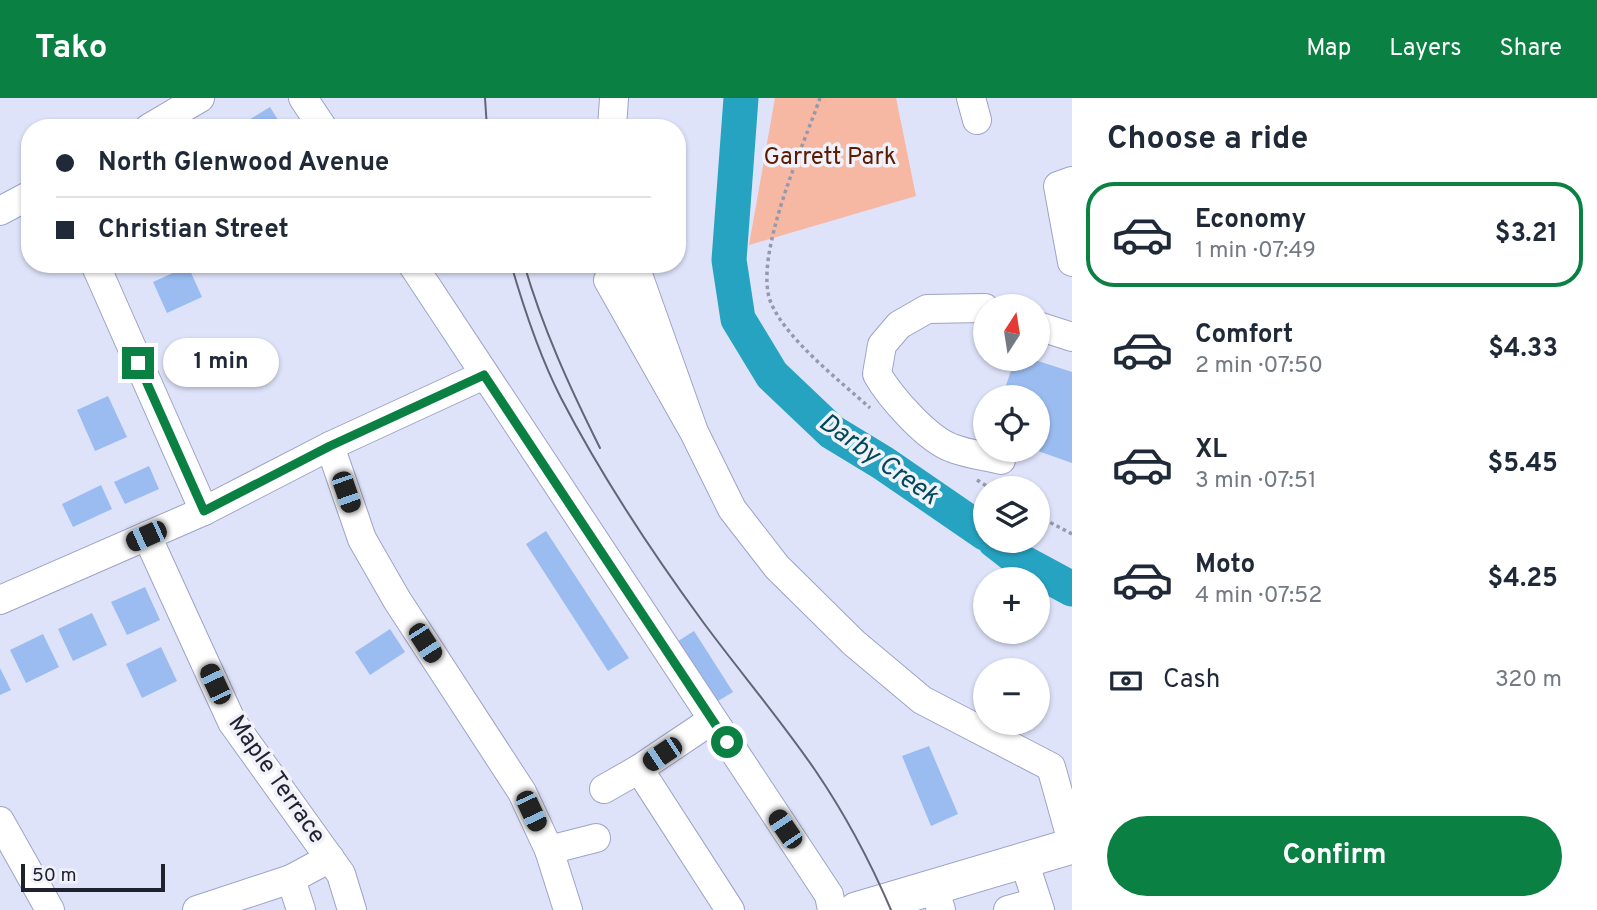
<!DOCTYPE html>
<meta charset="utf-8">
<style>
body{margin:0;font-family:Overpass,sans-serif;background:#f6f6f7;color:#1f2937;height:100vh;display:flex;flex-direction:column;font-size:26px;white-space:nowrap}
*{box-sizing:border-box;margin:0}
p{font-size:23px;color:#747a83}
.icon{flex:none;width:38px;height:38px;fill:none;stroke:currentColor;stroke-width:2;stroke-linecap:round;stroke-linejoin:round}
.map{position:relative;flex:1;overflow:hidden}
.side{display:flex;flex-direction:column;background:#fff;width:525px}
.side>*{flex:none}
.banner{position:absolute;left:21px;top:21px;width:665px;height:154px;border-radius:28px;box-shadow:0 2px 5px #0004;display:grid;align-content:center;height:154px;padding:0 35px;background:#fff}
.needle{width:46px;rotate:12deg}
.tools{position:absolute;left:973px;top:196px;display:grid;gap:14px}
.tools a{display:grid;place-items:center;width:77px;height:77px;border-radius:50%;background:#fff;box-shadow:0 2px 5px #0004;font-size:35px}
.scale{position:absolute;left:21px;bottom:18px;width:144px;box-sizing:border-box;padding-left:7px;border:4px solid #1f212f;border-top:0;font-size:19px;line-height:24px;white-space:nowrap;color:#1f212f;-webkit-text-stroke:5px #f0f1f9;paint-order:stroke}
.end{position:absolute;width:32px;height:32px;margin:-16px;border:9px solid #0b8043;background:#fff;box-shadow:0 0 0 4px #fff}
.from{border-radius:50%}
.bubble{position:absolute;height:49px;border-radius:24px;background:#fff;box-shadow:0 2px 5px #0004;font-size:23px;font-weight:700;line-height:49px;text-align:center}
.car{position:absolute;width:21px;height:42px;margin:-21px -10px;border-radius:9px;box-shadow:0 0 5px 2px #0007;background:linear-gradient(#222 24%,#8ab4d8 0 40%,#222 0 76%,#8ab4d8 0 86%,#222 0)}
.banner b{display:flex;align-items:center;gap:24px;height:66px;font-size:26px}
.banner b+b{border-top:2px solid #e0e1e3}
.banner i{width:18px;height:18px;background:#1f2937}
ul{padding:0;list-style:none}
li{display:flex;align-items:center;gap:21px;height:105px;margin:0 14px 10px;padding:0 21px;border:4px solid transparent;border-radius:28px}
li div{flex:1}
li b{display:block;font-size:26px}
li em{font-style:normal;font-weight:700}
li.current{border-color:#0b8043}
li>.icon{width:63px;height:63px;stroke-width:1.5}
h2{padding:0 35px;font-size:32px;line-height:84px}
.pay{display:flex;align-items:center;gap:18px;height:77px;padding:0 35px;font-size:26px}
.pay p{margin-inline-start:auto}
.button{display:flex;gap:14px;margin-top:auto;padding:14px 35px}
.button a{flex:1;height:80px;border-radius:42px;background:#0b8043;color:#fff;font-size:28px;font-weight:700;line-height:80px;text-align:center}
header{display:flex;align-items:center;gap:42px;box-sizing:border-box;height:98px;padding:0 35px;background:#0b8043;color:#fff}
header strong{font-size:33px}
nav{display:flex;gap:38px;margin-inline-start:auto;font-size:24px}
main{display:flex;flex:1;min-height:0}
.map>svg:first-child{display:block}
</style>
<header>
<strong>Tako</strong>
<nav><a>Map</a><a>Layers</a><a>Share</a></nav>
</header>
<main>
<div class="map">
<svg width="1072" height="812" viewBox="0 0 1072 812">
<rect width="100%" height="100%" fill="#dfe3fa"/>
<!-- green -->
<path fill="#f6b7a3" d="M775,0h121l20,98 -167,49z"/>
<g fill="none" stroke-linecap="round" stroke-linejoin="round">
<!-- river -->
<g stroke="#26a3c1" stroke-width="35">
<path d="M741,0l-12,162 9,59 34,56 60,57 51,31 102,70"/>
<path d="M995,443l27,21 50,27"/>
</g>
</g>
<!-- building -->
<g fill="#9abcf0">
<path d="M270,9l13,21h-42l-2,-2z"/>
<path d="M188,168l14,31 -35,16 -14,-31z"/>
<path d="M1015,261h17l40,13v91l-34,-12v-54h-36z"/>
<path d="M108,298l19,41 -32,14 -18,-41z"/>
<path d="M149,368l10,23 -34,15 -11,-22z"/>
<path d="M101,387l11,24 -39,18 -11,-23z"/>
<path d="M546,433l83,127 -21,13 -82,-127z"/>
<path d="M145,489l15,33 -33,15 -16,-33z"/>
<path d="M92,515l15,32 -34,16 -15,-32z"/>
<path d="M390,531l15,23 -35,23 -15,-23z"/>
<path d="M694,533l39,61 -20,12 -38,-61z"/>
<path d="M43,536l16,33 -33,16 -16,-33z"/>
<path d="M161,549l16,34 -35,17 -16,-34z"/>
<path d="M0,570l11,22 -11,5z"/>
<path d="M929,648l29,68 -27,12 -29,-70z"/>
</g>
<g fill="none" stroke-linecap="round" stroke-linejoin="round">
<defs>
<g id="minor">
<path d="M303,0l20,30"/>
<path d="M971,0l6,22"/>
<path d="M149,30l51,-30"/>
<path d="M612,30l2,-30"/>
<path d="M1072,83l-14,5 14,76"/>
<path d="M0,113l30,-16"/>
<path d="M95,166l109,247"/>
<path d="M412,166l417,631 3,15"/>
<path d="M985,210l-58,1 -28,16 -17,20 -5,29c13,23 50,65 75,74 15,6 33,8 49,12"/>
<path d="M1038,228l34,11"/>
<path d="M694,334l-58,-163 -28,11 86,152 38,77 45,58 77,76 68,57 129,67 21,75"/>
<path d="M330,348l32,93 35,61 125,192 27,58 19,60"/>
<path d="M147,438l85,186 109,152 11,36"/>
<path d="M0,502l204,-89 126,-65 154,-71"/>
<path d="M639,671l73,-49"/>
<path d="M604,691l35,-20 91,141"/>
<path d="M0,723l50,89"/>
<path d="M549,752l47,-12"/>
<path d="M1024,763l16,49"/>
<path d="M934,789l7,23"/>
<path d="M197,812l94,-31"/>
<path d="M301,812l-10,-31 39,-21"/>
<path d="M1008,812l29,-8"/>
</g>
<path id="major" d="M856,812l216,-64"/>
</defs>
<!-- minor casing -->
<use href="#minor" stroke="#9ea3c7" stroke-width="30"/>
<!-- major casing -->
<use href="#major" stroke="#9ea3c7" stroke-width="37"/>
<!-- path -->
<g stroke="#9599ac" stroke-width="3.5" stroke-dasharray="3.5 3.5" stroke-linecap="butt">
<path d="M820,0c-16,47 -68,159 -49,205 16,37 68,77 99,105"/>
<path d="M977,382l13,8"/>
<path d="M1038,418l34,18"/>
</g>
<!-- minor -->
<use href="#minor" stroke="#fff" stroke-width="28"/>
<!-- major -->
<use href="#major" stroke="#fff" stroke-width="35"/>
<!-- tram -->
<g stroke="#636576" stroke-width="2">
<path d="M485,0l2,30"/>
<path d="M511,166c13,45 29,93 50,134 41,79 90,153 142,224 37,50 77,97 112,148 30,44 55,91 76,140"/>
<path d="M524,166c19,65 46,124 76,184"/>
</g>
</g>
<g fill="none" stroke-linecap="round" stroke-linejoin="round">
<!-- route -->
<path stroke="#0b8043" stroke-width="9" d="M138,265l66,148 126,-65 154,-71 243,367"/>
</g>
<g text-anchor="middle" dominant-baseline="central" stroke-width="7" stroke-linejoin="round" paint-order="stroke">
<!-- park labels -->
<g font-size="24" fill="#5c1b03" stroke="#f0f1f9">
<text x="830" y="60">Garrett Park</text>
</g>
<!-- street labels -->
<g font-size="24" fill="#1f212f" stroke="#f0f1f9">
<text transform="translate(276 682) rotate(55)">Maple Terrace</text>
</g>
<!-- water labels -->
<g font-size="26" font-style="italic" fill="#014959" stroke="#f0f1f9">
<text transform="translate(878 362) rotate(35)">Darby Creek</text>
</g>
</g>
</svg>
<div class="tools">
<a><svg class="needle" viewBox="-14 -14 28 28"><path d="M0-13l5 13h-10z" fill="#e53935"/><path d="M0 13l5-13h-10z" fill="#747a83"/></svg></a>
<a><svg class="icon" aria-label="locate" viewBox="0 0 24 24"><circle cx="12" cy="12" r="6"/><path d="M12 2v4M12 18v4M2 12h4M18 12h4"/></svg></a>
<a><svg class="icon" aria-label="layers" viewBox="0 0 24 24"><path d="M12 4l9 5-9 5-9-5zM3 14l9 5 9-5"/></svg></a>
<a>+</a>
<a>−</a>
</div>
<div class="scale">50 m</div>
<i class="end from" style="left:727px;top:644px"></i>
<i class="end" style="left:138px;top:265px"></i>
<div class="bubble" style="left:163px;top:240px;width:116px">1 min</div>
<i class="car" style="left:346px;top:394px;rotate:161deg"></i>
<i class="car" style="left:146px;top:438px;rotate:246deg"></i>
<i class="car" style="left:425px;top:545px;rotate:147deg"></i>
<i class="car" style="left:215px;top:586px;rotate:335deg"></i>
<i class="car" style="left:662px;top:656px;rotate:236deg"></i>
<i class="car" style="left:531px;top:713px;rotate:155deg"></i>
<i class="car" style="left:785px;top:731px;rotate:326deg"></i>
<div class="banner">
<b><i class="from"></i>North Glenwood Avenue</b>
<b><i></i>Christian Street</b>
</div>
</div>
<section class="side">
<h2>Choose a ride</h2>
<ul>
<li class="current"><svg class="icon" aria-label="car" viewBox="0 0 24 24"><path d="M5 17H2v-5l4-1 3-4h7l3 4 3 1v5h-3M9 17h6M6 11h13"/><circle cx="7" cy="17" r="2"/><circle cx="17" cy="17" r="2"/></svg><div><b>Economy</b><p>1 min · 07:49</p></div><em>$3.21</em></li>
<li><svg class="icon" aria-label="car" viewBox="0 0 24 24"><path d="M5 17H2v-5l4-1 3-4h7l3 4 3 1v5h-3M9 17h6M6 11h13"/><circle cx="7" cy="17" r="2"/><circle cx="17" cy="17" r="2"/></svg><div><b>Comfort</b><p>2 min · 07:50</p></div><em>$4.33</em></li>
<li><svg class="icon" aria-label="car" viewBox="0 0 24 24"><path d="M5 17H2v-5l4-1 3-4h7l3 4 3 1v5h-3M9 17h6M6 11h13"/><circle cx="7" cy="17" r="2"/><circle cx="17" cy="17" r="2"/></svg><div><b>XL</b><p>3 min · 07:51</p></div><em>$5.45</em></li>
<li><svg class="icon" aria-label="car" viewBox="0 0 24 24"><path d="M5 17H2v-5l4-1 3-4h7l3 4 3 1v5h-3M9 17h6M6 11h13"/><circle cx="7" cy="17" r="2"/><circle cx="17" cy="17" r="2"/></svg><div><b>Moto</b><p>4 min · 07:52</p></div><em>$4.25</em></li>
</ul>
<div class="pay"><svg class="icon" aria-label="cash" viewBox="0 0 24 24"><path d="M3 7h18v10H3z"/><circle cx="12" cy="12" r="2"/></svg>Cash<p>320 m</p></div>
<div class="button"><a>Confirm</a></div>
</section>
</main>
